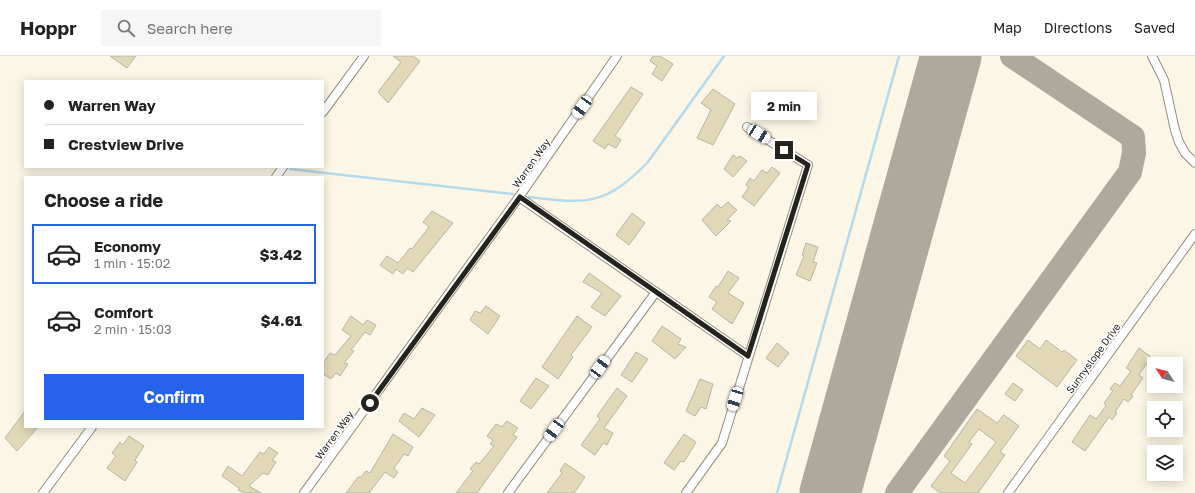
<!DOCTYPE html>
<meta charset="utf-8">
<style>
body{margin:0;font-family:"Golos Text",sans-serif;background:#f6f6f6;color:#222;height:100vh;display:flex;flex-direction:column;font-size:15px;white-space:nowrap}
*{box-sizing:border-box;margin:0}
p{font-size:13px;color:#767676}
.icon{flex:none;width:22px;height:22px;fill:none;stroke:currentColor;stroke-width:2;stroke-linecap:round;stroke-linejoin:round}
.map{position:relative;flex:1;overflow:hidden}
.sheet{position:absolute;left:24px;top:120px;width:300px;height:252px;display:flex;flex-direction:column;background:#fff;border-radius:0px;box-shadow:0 2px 10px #0003}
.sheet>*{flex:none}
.top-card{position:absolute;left:24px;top:24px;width:300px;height:88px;border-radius:0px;box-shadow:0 2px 10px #0003;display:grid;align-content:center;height:88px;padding:0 20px;background:#fff}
.needle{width:26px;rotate:306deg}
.controls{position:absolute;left:1147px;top:301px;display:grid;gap:8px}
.controls a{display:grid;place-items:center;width:36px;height:36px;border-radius:0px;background:#fff;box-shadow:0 2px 10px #0003;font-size:20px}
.end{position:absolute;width:18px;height:18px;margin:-9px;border:5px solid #25231d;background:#fff;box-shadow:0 0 0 2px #fff}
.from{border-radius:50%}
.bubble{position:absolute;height:28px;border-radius:0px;background:#fff;box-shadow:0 2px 10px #0003;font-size:13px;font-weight:700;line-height:28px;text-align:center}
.car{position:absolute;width:12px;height:24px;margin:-12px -6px;border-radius:5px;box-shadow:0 0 3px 1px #0007;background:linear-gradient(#fff 24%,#345 0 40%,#fff 0 76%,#345 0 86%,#fff 0)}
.top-card b{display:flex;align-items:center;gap:14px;height:38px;font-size:15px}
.top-card b+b{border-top:1px solid #e0e0e0}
.top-card i{width:10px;height:10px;background:#222}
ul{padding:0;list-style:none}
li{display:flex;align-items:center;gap:12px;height:60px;margin:0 8px 6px;padding:0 12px;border:2px solid transparent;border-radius:0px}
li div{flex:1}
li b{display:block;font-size:15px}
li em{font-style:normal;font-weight:700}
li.on{border-color:#2563eb}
li>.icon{width:36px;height:36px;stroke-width:1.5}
h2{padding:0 20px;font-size:18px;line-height:48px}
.action{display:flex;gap:8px;margin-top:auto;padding:8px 20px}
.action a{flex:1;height:46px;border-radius:0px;background:#2563eb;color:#fff;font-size:16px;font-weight:700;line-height:46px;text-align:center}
header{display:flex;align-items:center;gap:24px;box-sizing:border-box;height:56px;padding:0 20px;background:#fff;border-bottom:1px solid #e0e0e0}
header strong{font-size:19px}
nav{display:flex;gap:22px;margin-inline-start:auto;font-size:14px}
.search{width:280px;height:36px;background:#f6f6f6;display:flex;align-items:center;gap:10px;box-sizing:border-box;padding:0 14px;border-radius:0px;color:#767676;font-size:15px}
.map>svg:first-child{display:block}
</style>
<header>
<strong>Hoppr</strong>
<div class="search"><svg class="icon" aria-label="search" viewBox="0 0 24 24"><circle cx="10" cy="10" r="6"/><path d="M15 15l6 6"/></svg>Search here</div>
<nav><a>Map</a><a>Directions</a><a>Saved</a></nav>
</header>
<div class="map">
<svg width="1195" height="437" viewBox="0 0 1195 437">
<rect width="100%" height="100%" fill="#fbf6e5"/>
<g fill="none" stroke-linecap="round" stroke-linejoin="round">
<!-- stream -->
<g stroke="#b5d9ec" stroke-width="2.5">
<path d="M272,111h2"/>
<path d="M290,113l223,25"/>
<path d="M529,141c58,7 76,9 119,-35l76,-106"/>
<path d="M777,437l122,-437"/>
</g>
<!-- taxiway -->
<path stroke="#ada99c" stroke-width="24" d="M897,437l233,-321 4,-19 -1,-16 -121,-81"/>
<!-- runway -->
<path stroke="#ada99c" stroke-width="61" d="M830,437l121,-437"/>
</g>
<!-- building -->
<g fill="#e0d8b6" stroke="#b9b5a4" fill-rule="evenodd">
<path d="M110,0h26l-9,12z"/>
<path d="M393,0h20l7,5 -32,42 -10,-11 23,-30z"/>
<path d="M653,0h7l13,8 -11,17 -10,-7 5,-8 -7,-5z"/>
<path d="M631,31l12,7 -28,42 6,4 -5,8 -8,-4 -3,5 -12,-8z"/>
<path d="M713,33l22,15 -22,41 -16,-7 14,-28 -10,-7z"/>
<path d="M733,99l4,3 3,-2 7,5 -14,16 -9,-8z"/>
<path d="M772,111l8,6 -26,33 -12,-9 7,-10 -3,-2 4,-7 4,3 8,-11 5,3z"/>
<path d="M728,146l9,8 -10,10 4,1 -15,15 -14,-16 15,-16 4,4z"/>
<path d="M432,155l21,12 -40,49 -6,-4 -4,6 -7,-5 -3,5 -13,-9 7,-9 11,7 12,-15 2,1 17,-22 -6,-5z"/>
<path d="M632,157l13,10 -16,22 -13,-10z"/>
<path d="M806,187l12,4 -5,15 4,1 -7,18 -14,-6 8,-19 -2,-1z"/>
<path d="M728,215l11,7 -11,15 16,10 -12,21 -20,-15 5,-7 -8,-5 7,-11 2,1z"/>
<path d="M589,217l32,23 -16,20 -14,-9 11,-14 -19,-11z"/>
<path d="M486,250l14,10 -12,18 -18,-14 5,-9 5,2z"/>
<path d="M351,260l12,9 4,-5 9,5 -6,10 -5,-3 -14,18 3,1 -10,12 4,1 -8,12 -4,-3 -5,6 -8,-5v-11l7,-10 5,2 16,-19 -9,-6z"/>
<path d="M577,260l15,11 -21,28 2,2 -15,22 -16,-12z"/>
<path d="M662,270l19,13 -3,5 8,3 -11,12 -23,-18z"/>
<path d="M1028,284l12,9 6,-9 16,12 2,-2 13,10 -20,27 -41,-31z"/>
<path d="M777,287l12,10 -11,14 -12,-9z"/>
<path d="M1139,292l12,9 -12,18 4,3 -12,17 2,1 -5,6 -4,-3 -9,13 2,1 -5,7 -3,-3 -24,34 -13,-9 18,-27 6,4 10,-13 -2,-3 9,-12 -3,-2 5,-6 5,3 11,-15 -5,-3z"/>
<path d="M636,296l12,7 -16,23 -11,-7z"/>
<path d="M536,322l13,8 -18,23 -11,-8z"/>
<path d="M700,323l13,5 -7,25 -5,-2 -6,9 -9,-5z"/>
<path d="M1013,327l10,7 -8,11 -10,-7z"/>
<path d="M617,332l10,8 -23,32 9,5 -6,12 -4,-2 -8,12 -14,-10 19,-26 -3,-3z"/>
<path d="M422,352l13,7 -16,22 -20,-16 5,-8 10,6z"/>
<path d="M977,353l20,14 7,-8 15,11 -19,26 5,3 -27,38h-38l-9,-7 19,-25 -6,-5zM979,373l17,13 -31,41 -14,-10 21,-29 -3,-2z"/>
<path d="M25,355v16h13l-21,24 -12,-13z"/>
<path d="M507,365l11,7 -5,7 4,2 -40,56h-21l17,-22 -3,-2 6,-7 3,2 15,-18 -4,-2 3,-4 -6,-4 9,-12 6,3z"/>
<path d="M393,378l20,13 -5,9 -4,-2 -10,14 4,4 -4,6 -9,-6 -16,21h-23l12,-16h3l5,-6 4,2z"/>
<path d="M684,378l12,8 -12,20 -3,-1 -7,9 -10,-7z"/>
<path d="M129,380l15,10 -9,14 2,2 -12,19 -18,-13 9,-12 -4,-3 8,-11 3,3z"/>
<path d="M269,391l9,6 -6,7 4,2 -8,13 -5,-2 -14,13 12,7h-17l-6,-3 1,-2 -17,-12 6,-10 14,10 18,-24 4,2z"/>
<path d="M565,407l20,14 -11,16h-27l15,-20 -2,-2z"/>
</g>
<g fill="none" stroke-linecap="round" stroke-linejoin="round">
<defs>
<g id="minor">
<path d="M1152,0l12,24 11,50 4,12 6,11 10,10"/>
<path d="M323,56l41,-56"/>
<path d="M276,121l7,-10"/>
<path d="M519,141l229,159"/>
<path d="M43,437l49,-66"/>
<path d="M304,437l215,-296 98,-141"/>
<path d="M508,437l148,-201"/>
<path d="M686,437l36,-50 86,-278 -61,-38"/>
<path d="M1008,437l187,-259"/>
</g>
</defs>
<!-- minor casing -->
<use href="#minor" stroke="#928e7e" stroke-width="10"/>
<!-- minor -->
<use href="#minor" stroke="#fff" stroke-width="8"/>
</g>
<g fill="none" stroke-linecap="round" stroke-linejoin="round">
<!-- route -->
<path stroke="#25231d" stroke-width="5" d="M370,347l150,-206 228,159 60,-191 -24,-15"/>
</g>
<g text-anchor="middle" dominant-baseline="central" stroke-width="3.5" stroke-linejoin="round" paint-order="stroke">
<!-- street labels -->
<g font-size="10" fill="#25231d" stroke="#fff">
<text transform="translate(531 107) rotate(-55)">Warren Way</text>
<text transform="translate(1093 302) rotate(-54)">Sunnyslope Drive</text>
<text transform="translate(334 379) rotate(-54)">Warren Way</text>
</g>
</g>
</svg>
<div class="controls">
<a><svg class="needle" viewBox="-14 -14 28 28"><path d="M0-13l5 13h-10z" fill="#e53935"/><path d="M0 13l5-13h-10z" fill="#767676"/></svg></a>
<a><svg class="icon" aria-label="locate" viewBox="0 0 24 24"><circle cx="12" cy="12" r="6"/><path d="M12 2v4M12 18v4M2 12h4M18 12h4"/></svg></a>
<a><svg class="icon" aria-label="layers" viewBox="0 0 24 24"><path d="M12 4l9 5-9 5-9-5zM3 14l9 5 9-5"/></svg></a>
</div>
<i class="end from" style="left:370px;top:347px"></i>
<i class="end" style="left:784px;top:94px"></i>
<div class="bubble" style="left:751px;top:36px;width:66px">2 min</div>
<i class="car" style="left:582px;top:51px;rotate:215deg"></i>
<i class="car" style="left:759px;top:78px;rotate:121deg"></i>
<i class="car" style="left:600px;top:311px;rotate:36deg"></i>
<i class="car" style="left:735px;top:343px;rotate:197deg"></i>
<i class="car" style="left:554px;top:374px;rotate:216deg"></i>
<div class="top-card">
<b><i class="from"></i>Warren Way</b>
<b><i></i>Crestview Drive</b>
</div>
<section class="sheet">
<h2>Choose a ride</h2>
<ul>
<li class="on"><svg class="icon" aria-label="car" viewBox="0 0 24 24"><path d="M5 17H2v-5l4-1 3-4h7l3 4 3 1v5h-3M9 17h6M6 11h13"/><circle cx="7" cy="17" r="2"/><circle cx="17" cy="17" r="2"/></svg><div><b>Economy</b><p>1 min · 15:02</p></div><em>$3.42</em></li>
<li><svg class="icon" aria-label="car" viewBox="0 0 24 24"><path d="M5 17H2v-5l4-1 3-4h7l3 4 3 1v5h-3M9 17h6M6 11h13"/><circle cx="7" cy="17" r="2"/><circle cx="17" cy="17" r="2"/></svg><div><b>Comfort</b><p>2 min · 15:03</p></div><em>$4.61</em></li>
</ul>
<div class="action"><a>Confirm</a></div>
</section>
</div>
